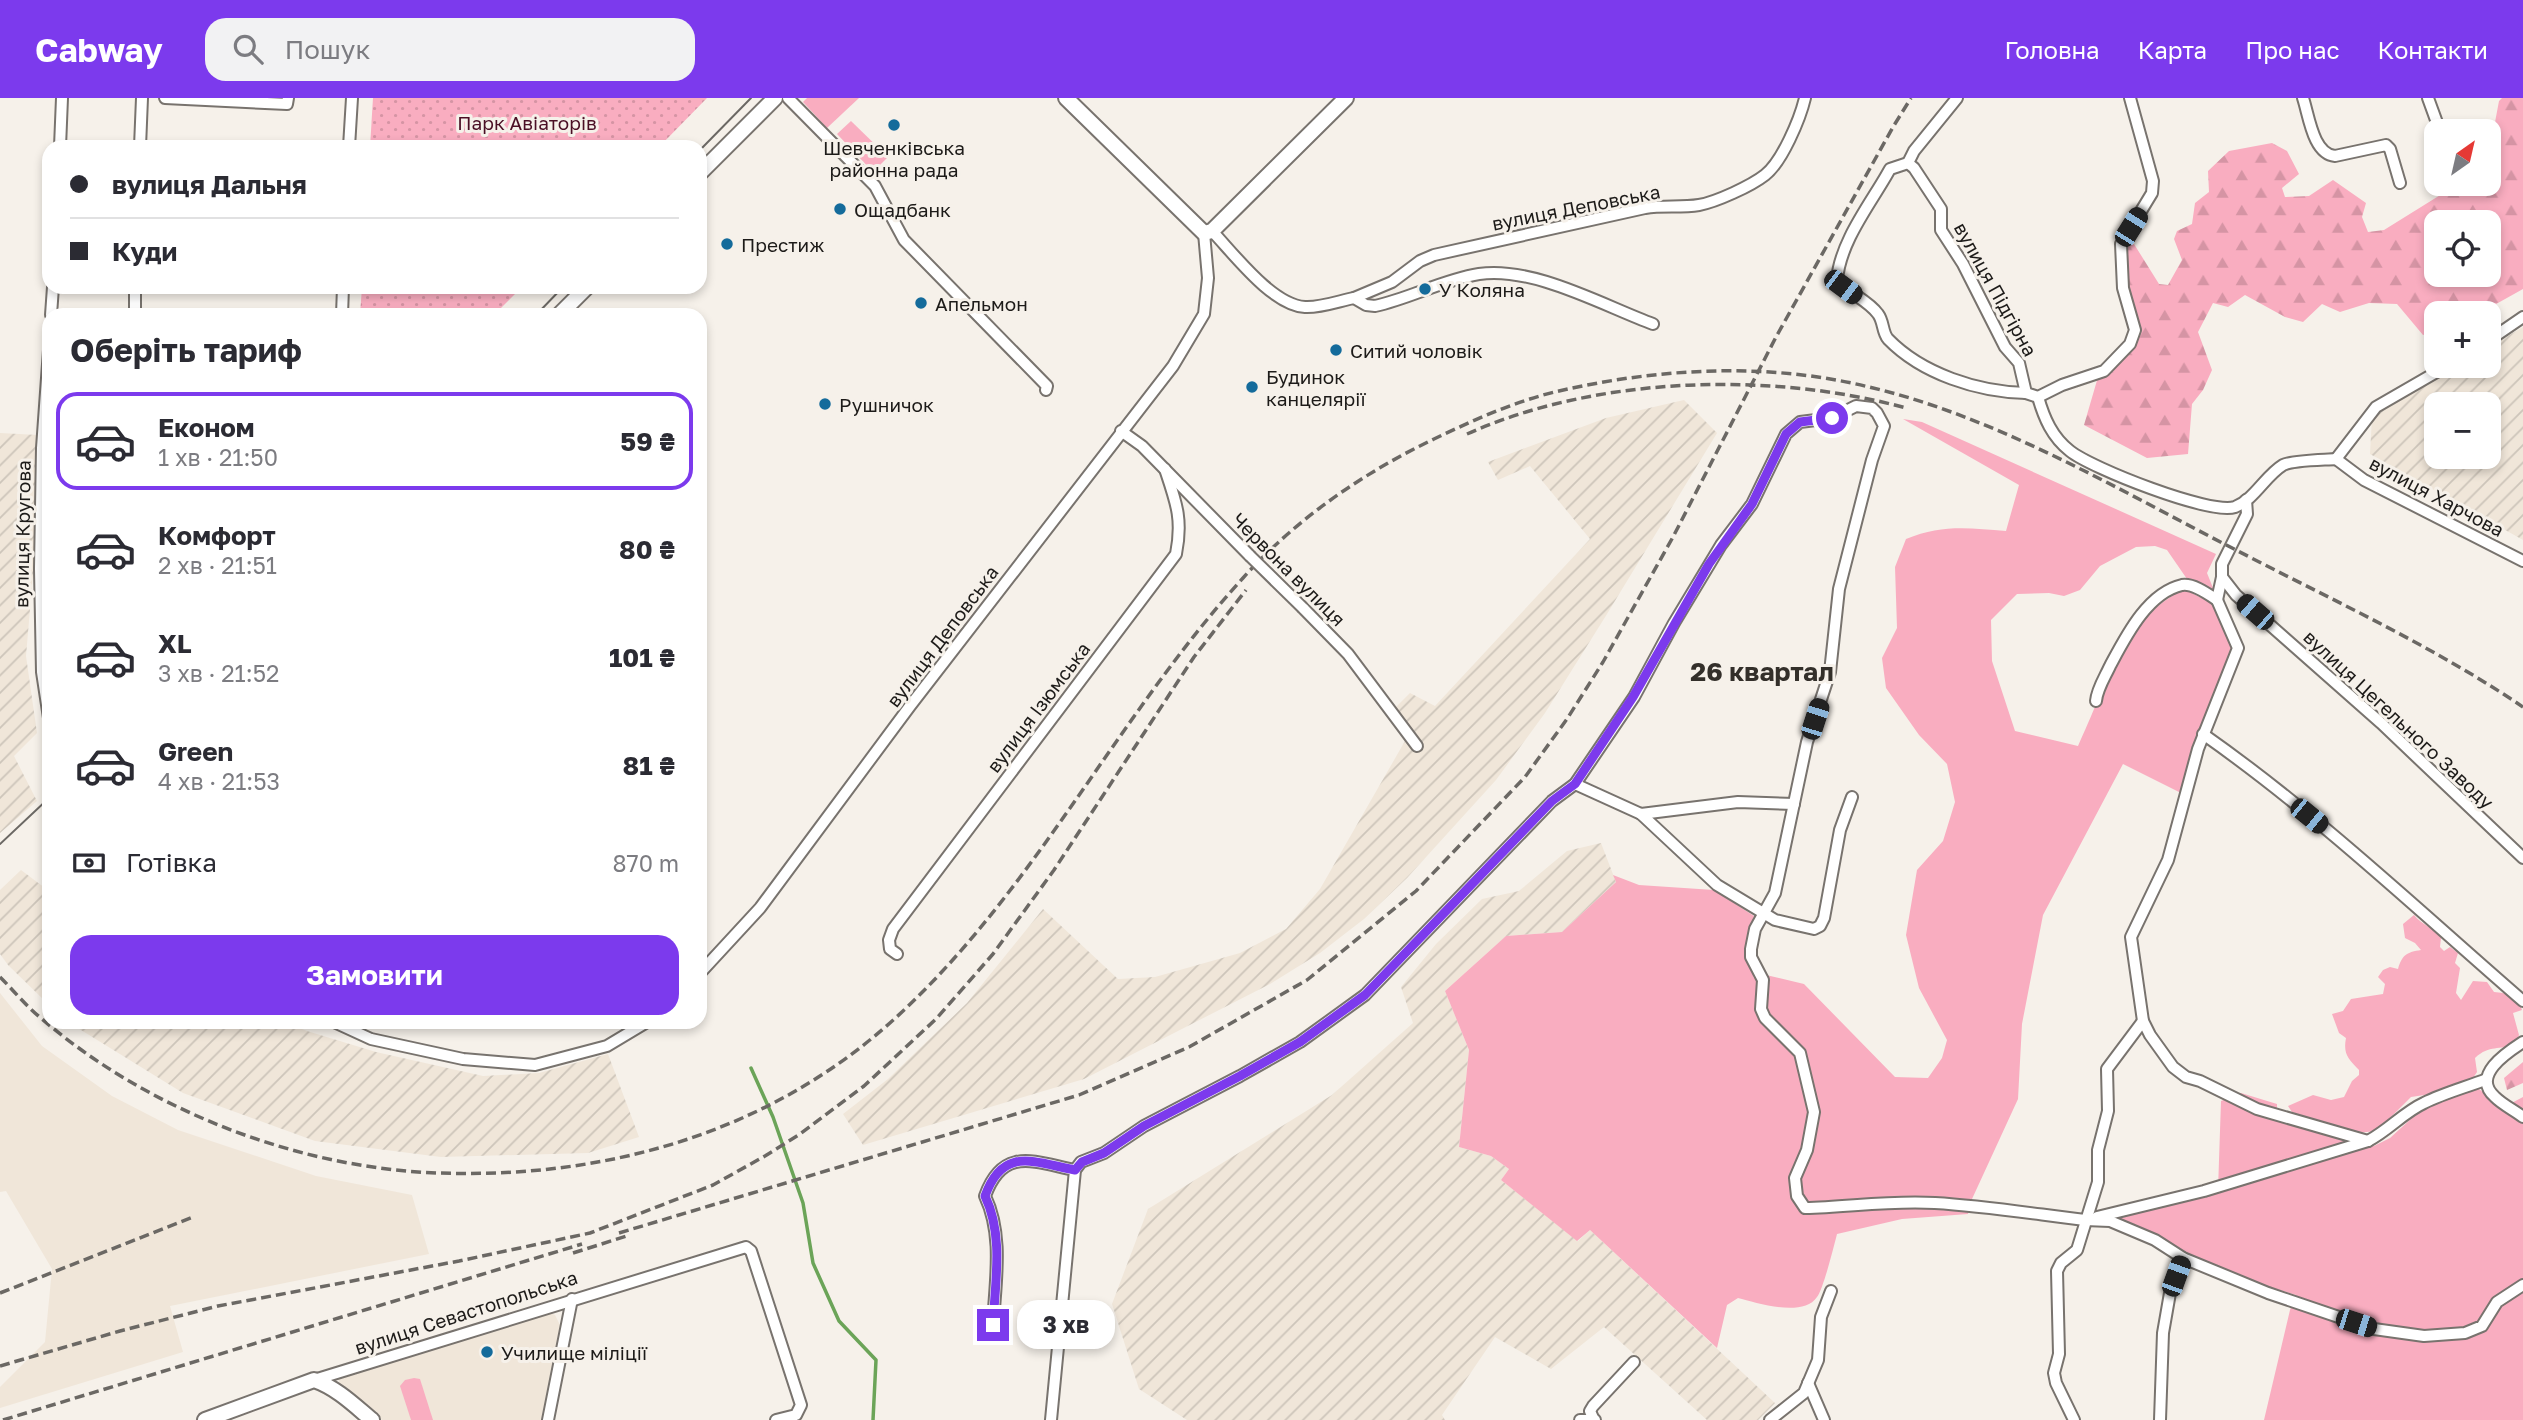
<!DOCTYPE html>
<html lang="uk">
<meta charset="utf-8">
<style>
body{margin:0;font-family:"Golos Text",sans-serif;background:#f2f2f3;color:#2b2b33;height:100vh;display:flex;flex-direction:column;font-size:26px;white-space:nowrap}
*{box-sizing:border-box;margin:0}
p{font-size:23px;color:#7c7c81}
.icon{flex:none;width:38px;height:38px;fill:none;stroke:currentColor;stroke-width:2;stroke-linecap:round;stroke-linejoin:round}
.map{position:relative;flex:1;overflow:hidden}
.panel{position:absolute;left:42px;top:210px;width:665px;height:721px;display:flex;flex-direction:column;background:#fff;border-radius:21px;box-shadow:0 4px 10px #0003}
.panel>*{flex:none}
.hud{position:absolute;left:42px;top:42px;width:665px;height:154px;border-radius:21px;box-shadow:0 4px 10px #0003;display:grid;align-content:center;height:154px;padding:0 28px;background:#fff}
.needle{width:46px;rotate:34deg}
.controls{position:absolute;left:2424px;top:21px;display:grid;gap:14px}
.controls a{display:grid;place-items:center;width:77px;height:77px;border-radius:14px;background:#fff;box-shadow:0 4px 10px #0003;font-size:35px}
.end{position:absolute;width:32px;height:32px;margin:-16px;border:9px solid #7c3aed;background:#fff;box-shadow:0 0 0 4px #fff}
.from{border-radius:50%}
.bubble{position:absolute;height:49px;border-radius:21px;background:#fff;box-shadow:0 4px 10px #0003;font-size:23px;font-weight:700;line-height:49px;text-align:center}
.car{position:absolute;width:21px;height:42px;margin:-21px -10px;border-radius:9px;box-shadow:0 0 5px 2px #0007;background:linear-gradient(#222 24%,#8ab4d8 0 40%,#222 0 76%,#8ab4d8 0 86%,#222 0)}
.hud b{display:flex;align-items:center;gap:24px;height:66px;font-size:26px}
.hud b+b{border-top:2px solid #e1e1e2}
.hud i{width:18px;height:18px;background:#2b2b33}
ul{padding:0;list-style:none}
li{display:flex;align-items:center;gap:21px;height:98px;margin:0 14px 10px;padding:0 14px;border:4px solid transparent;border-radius:21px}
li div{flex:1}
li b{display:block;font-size:26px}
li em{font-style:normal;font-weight:700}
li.on{border-color:#7c3aed}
li>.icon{width:63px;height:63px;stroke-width:1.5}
h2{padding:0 28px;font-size:32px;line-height:84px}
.pay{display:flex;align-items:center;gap:18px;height:77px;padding:0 28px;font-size:26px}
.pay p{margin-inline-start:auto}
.button{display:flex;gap:14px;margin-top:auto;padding:14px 28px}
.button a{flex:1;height:80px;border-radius:21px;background:#7c3aed;color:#fff;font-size:28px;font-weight:700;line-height:80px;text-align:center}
header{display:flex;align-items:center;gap:42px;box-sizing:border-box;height:98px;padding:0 35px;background:#7c3aed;color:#fff}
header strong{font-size:33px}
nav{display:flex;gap:38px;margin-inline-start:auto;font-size:24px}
.search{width:490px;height:63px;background:#f2f2f3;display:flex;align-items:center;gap:18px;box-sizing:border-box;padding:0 24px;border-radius:21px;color:#7c7c81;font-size:26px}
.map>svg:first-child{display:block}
</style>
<header>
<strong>Cabway</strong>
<div class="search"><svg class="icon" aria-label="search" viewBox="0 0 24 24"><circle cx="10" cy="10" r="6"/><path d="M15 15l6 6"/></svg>Пошук</div>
<nav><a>Головна</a><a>Карта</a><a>Про нас</a><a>Контакти</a></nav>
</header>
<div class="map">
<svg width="2523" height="1322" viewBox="0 0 2523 1322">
<defs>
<pattern id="industrial-furrows" width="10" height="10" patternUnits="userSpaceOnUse" patternTransform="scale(1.75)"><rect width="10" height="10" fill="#f0e6d9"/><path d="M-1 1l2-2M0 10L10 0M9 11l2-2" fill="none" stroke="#cdc5ba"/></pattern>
<pattern id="forest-firs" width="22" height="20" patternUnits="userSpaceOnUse" patternTransform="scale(1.75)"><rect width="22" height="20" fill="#f9adc0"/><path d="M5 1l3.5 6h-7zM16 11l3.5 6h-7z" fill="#d594a4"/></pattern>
<pattern id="park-dots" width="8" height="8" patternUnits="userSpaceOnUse" patternTransform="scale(1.75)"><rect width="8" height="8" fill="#f9adc0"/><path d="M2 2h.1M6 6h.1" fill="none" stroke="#d594a4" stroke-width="1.8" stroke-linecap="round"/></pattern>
</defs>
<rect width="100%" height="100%" fill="#f6f1ea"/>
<!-- built -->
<g fill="#f0e6d9">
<path d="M0,895l42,53 70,50 66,34 138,46 96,19 17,59 -259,52 13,46 -183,56v-21l45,-45 7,-73 -46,-78 -6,1z"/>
<path d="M547,1213l8,4 5,10 -19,95h-159l-41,-32 -3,-10z"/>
</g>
<!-- industrial -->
<g fill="url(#industrial-furrows)" fill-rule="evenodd">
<path d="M2523,229v213l-153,-86 2,-37 86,-51h30l1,-19zM2436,306h52v53h-52z"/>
<path d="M1684,302l33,33 -110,181 -62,99 -49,67 -89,98 -43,41 -44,34 -50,31 -186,95 -221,66 -20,-31 45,-35 79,-76 76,-94 75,70 37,-2 85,-24 46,-24 34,-40 85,-148 2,-14 -13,-18 16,-16 25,13 155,-167 -60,-73 -32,14 -10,-18 118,-44z"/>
<path d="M0,335l38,2 -2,104 -10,117 11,77 -23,23 23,45 -37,32z"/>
<path d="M1601,745l15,39 -54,50 -56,4 -61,55 24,59 -10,97 32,9 18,13 -8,11 77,61 12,-11 185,173 -17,17h-51l-103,-93 -53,42 -56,-32 -53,78 3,5h-258l-48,-31 -27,-85 36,-95 184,-114 81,-72 -12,-36 35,-43 46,-45 37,-8 48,-40z"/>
<path d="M21,772l28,21v114l-41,-40 -8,-11v-64z"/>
<path d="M68,924h217l22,9 69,21 107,24 56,-3 69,-19 31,83 -51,16 -147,4 -126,-16 -132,-48z"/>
</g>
<!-- grass -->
<g fill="#f9adc0">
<path d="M807,0h52l-32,30 -24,-26z"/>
<path d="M851,23l37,36 -15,15 -36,-38z"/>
<path d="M1903,321l19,3 294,132 -9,19 8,20 -28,-14 -20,-29 -12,-4 -19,1 -36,19 -20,24 -16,6 -15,-3 -32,1 -26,26 1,41 23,70 63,15c28,-59 44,-126 106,-157l33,17 16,43 -35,85 -17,59 -58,-29 -80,151 -21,109 -4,75 -46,100 -4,15 -66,5 -65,15c-3,12 -14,56 -20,63 -14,21 -60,6 -79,1l-11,7 -10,43 -127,-118 -13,11 -76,-61 8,-11 -18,-13 -32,-9 10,-97 -24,-59 61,-55 56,-4 54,-50 -3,-7 26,10 75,5 40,26 -7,37 7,25 12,-3 38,9 91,93 33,1 14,-20 5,-18 -28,-52 -13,-53 11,-65 26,-29 12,-39 -8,-38 -28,-29 -33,-47 -4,-30 15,-30 -2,-61 11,-28c36,-15 63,-11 100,-8l13,-46z"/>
<path d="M2414,817c8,10 20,13 27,23l-1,9 4,4 6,-4 8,6 -3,10 5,5 -4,25 5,7 12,-19 14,1 7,10c13,1 24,4 28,18l-9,3 6,22 -4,9c-16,7 -25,0 -40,14l2,14 -8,12 -10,-2 -28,12 -20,3 -34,34 -21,2 -64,-21 -4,-6 25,-11 18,5 13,-3 8,-16 7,-6v-5c-11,-11 -16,-16 -13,-32l-7,-5 -7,-19 11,-3 8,-12 32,-5 2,-10 -7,-7 5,-7 7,-3 8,2c4,-14 9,-17 23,-19l-6,-7 -10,-5 -2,-14z"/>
<path d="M2476,989l28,20 19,-10v323h-259l26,-110 6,-15 -40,-12 -64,-26 -37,-21 -42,-18 105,-28 3,-89 20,-8 36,11v15l97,27 16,-8 34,-31z"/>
<path d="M414,1280l6,1 13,41h-22l-11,-34 5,-6z"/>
</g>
<!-- forest -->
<g fill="url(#forest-firs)" fill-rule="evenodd">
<path d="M2502,0h21v191l-43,24h-44v19l-13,3 -26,-31 -28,-1 -29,9 -18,-8 -19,18 -18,-5 -40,-22 -17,12 -15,-4 -15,29 14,38 -9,20 -11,14 -4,50 -41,4 -63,-33 14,-48c15,-7 25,-19 35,-32l-8,-97 9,-4 25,40 9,1 14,-25 -8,-21 3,-8 15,-7 3,-21 14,-11 -1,-21 21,-20 43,-8 15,8 12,23 -17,14 3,9 24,-1 24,-16 33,23 -4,14 6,15 16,-2 74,-46h30l1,-30 10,-53zM2436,124h52v53h-52z"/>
<path d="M2523,964v21l-16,7 -3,-12z"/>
</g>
<!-- park -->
<g fill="url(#park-dots)">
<path d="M373,0h334l-48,49h-289z"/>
<path d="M362,189h160l-28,28h-134z"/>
</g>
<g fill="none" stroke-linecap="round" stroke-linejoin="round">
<!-- stream -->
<path stroke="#6ba458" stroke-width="3.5" d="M751,970l22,49 30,86 10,60 26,58 37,39 -3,60"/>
<defs>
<g id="minor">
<path d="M165,0l122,6 1,-6"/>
<path d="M788,0l87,88 29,54 143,146 -1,4"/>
<path d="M1957,0l-43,53 -6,12 6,5 27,41v21l22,34 42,83 14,16 7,30 12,4 24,-12 42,-14 26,-27 5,-14 -12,-42 -2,-44 31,-51 1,-12 -23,-83"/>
<path d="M2303,0c6,18 10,56 32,58l51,-11 4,4 10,34"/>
<path d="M2428,0l12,33"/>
<path d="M60,49l2,-49"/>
<path d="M140,49l2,-49"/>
<path d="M349,49l3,-49"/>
<path d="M1908,65l-18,6 -4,7c-18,31 -46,67 -49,104 11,13 31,20 41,34 6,8 4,18 10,25 34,35 90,53 138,54"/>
<path d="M1212,133c22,23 60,74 93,76 15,1 34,-6 49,-9l12,7 9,1c36,-8 67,-26 104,-32 54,-8 123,31 174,50"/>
<path d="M1354,200l38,-16 28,-21 14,-6 211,-47c18,-3 36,0 54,-3 17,-3 52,-19 66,-30 17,-13 35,-56 40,-77"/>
<path d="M51,217l2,-28"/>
<path d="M135,217v-28"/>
<path d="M342,217l1,-28"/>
<path d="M2488,243l35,-24"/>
<path d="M49,252l-7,98 -2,121 2,103 7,46"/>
<path d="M2038,299c6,21 14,40 32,54 21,17 140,64 165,56 20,-8 30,-31 48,-42 10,-5 41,-5 53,-6"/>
<path d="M1121,333l21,15 108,110"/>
<path d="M2336,361l28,21 159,81"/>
<path d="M2336,361l40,-52 71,-41"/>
<path d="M2246,402l1,14 -25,50v13l14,18 145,128 142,135"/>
<path d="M2217,502l21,48 -40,101 -30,111 -37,77 12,84 7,14 23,32 13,10 14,4 57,28 111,32"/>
<path d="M1303,510l45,46 69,92"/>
<path d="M2096,603c1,-12 9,-24 14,-35 15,-28 37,-73 72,-81 11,-2 26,9 35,15l5,-23"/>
<path d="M2203,636c114,80 215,176 320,267"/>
<path d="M1575,686l66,30 97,-12 56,2"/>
<path d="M1641,716l76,71 58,35 39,9 6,-3 4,-8 16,-88 12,-33"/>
<path d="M897,856l-7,-5 -1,-9 4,-11 283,-375c7,-35 0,-52 -11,-85"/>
<path d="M700,875l60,-65 150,-202 263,-340 31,-52 4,-36 -4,-45"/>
<path d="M334,924l37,17 92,20 72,6 72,-19 40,-24"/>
<path d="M2523,944c-17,11 -52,34 -28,55 8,8 19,13 28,20"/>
<path d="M2097,1119l107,-26 164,-50c21,-11 36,-29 56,-38 20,-10 43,-16 63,-24"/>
<path d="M993,1227c2,-43 11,-89 -8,-129 18,-50 49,-34 90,-26"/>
<path d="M314,1282l432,-133 5,4 50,154 -5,10 -20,5"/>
<path d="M1808,1285l16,37"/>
<path d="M1593,1320l-3,-7 3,-5 41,-44"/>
<path d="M548,1322l24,-121"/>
<path d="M1051,1322l24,-250 6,-8 23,-9 40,-27 96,-50 60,-34 65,-47 187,-194 23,-17 59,-87 40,-74 47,-78 31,-41 34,-70 14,-12 32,-4 24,-12 16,2 5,5 7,13 -12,34 -33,129 -9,83 -23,70 -32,151 -20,36 -4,20v8l12,23 -2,29 4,9 35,35 14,59 -7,38 -12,28 2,18 8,12c44,-1 86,-8 130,-5 50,3 100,11 150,17l25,1 45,19 28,18 85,35 106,36 50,7 41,-3 17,-7 15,-24 26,-17"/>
<path d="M1580,1322h15"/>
<path d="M1770,1322l34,-27 14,-33 3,-43 10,-26"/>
<path d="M2074,1322l-18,-37 -2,-10 5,-19 -2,-83 4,-8 16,-13 21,-68v-32l10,-39 -1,-42 36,-48"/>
<path d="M2160,1322l3,-87 7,-40 13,-35"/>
</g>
<g id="tertiary">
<path d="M1066,0l138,135 8,-2 134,-133"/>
<path d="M700,75l75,-75"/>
<path d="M559,217l28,-28"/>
<path d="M205,1322l109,-40c23,8 40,25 58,40"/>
</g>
</defs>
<!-- minor casing -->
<use href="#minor" stroke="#78736e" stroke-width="14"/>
<!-- tertiary casing -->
<use href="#tertiary" stroke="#78736e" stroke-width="18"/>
<!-- minor -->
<use href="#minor" stroke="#fff" stroke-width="10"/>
<!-- tertiary -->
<use href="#tertiary" stroke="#fff" stroke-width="14"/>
<!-- tram -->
<g stroke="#6b6864" stroke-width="2">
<path d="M700,52l51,-52"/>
<path d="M536,217l27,-28"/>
<path d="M0,746l49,-46"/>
</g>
<!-- rail -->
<g stroke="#6b6864" stroke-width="3.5" stroke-dasharray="10 5" stroke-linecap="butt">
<path d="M1467,336c129,-58 304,-63 439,-26"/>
<path d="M0,879c14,14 27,30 42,42 107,92 256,149 396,154 172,6 338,-42 465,-162 135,-127 216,-297 340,-433 53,-59 120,-105 191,-139 40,-19 81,-38 125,-48 100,-23 209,-29 310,-4 128,30 250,103 367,163 96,50 197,96 287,157"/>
<path d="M619,1135l460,-138 110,-48 118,-67 109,-89 109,-114 42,-58 36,-57 70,-125 103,-200 117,-210 18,-29"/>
<path d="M573,1155l57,-18"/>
<path d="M0,1195l193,-76"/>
<path d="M0,1268l120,-35 98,-25 241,-45 131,-28 123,-48 52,-29 35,-22 64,-48 72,-67 57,-65 61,-84 140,-213 52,-67"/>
<path d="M3,1322l579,-176"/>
</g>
<defs>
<path id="minor-bridge" d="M1250,458l53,52"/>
</defs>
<!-- minor-bridge casing -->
<use href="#minor-bridge" stroke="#78736e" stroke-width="14" stroke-linecap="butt"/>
<!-- minor-bridge -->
<use href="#minor-bridge" stroke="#fff" stroke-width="10"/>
</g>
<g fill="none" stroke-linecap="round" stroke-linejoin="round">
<!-- route -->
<path stroke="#7c3aed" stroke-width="9" d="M993,1227c2,-43 11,-89 -8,-129 18,-50 48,-34 90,-26l7,-8 22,-9 40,-27 96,-50 60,-34 65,-47 187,-194 23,-17 58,-87 76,-133 43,-60 34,-70 14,-12 32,-4"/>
</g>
<!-- markers -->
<g fill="#146b9b" stroke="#f6f1ea" stroke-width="2.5">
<circle cx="894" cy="27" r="7"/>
<circle cx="840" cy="111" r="7"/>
<circle cx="727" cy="146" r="7"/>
<circle cx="1425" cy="191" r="7"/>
<circle cx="921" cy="205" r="7"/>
<circle cx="1336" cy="252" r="7"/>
<circle cx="1252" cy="289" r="7"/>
<circle cx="825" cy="306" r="7"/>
<circle cx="487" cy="1254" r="7"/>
</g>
<g text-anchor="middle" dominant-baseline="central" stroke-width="6" stroke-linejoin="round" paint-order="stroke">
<!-- park labels -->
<g font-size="19" fill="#4b0f25" stroke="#f6f1ea">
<text x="527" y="24">Парк Авіаторів</text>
</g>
<!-- poi labels -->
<g font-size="19" fill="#1d1b19" stroke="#f6f1ea" text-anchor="start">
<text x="894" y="49" text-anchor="middle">Шевченківська<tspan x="894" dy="22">районна рада</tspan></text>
<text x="854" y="111">Ощадбанк</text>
<text x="741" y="146">Престиж</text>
<text x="1439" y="191">У Коляна</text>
<text x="935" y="205">Апельмон</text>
<text x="1350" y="252">Ситий чоловік</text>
<text x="1266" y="278">Будинок<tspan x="1266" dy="22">канцелярії</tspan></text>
<text x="839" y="306">Рушничок</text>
<text x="501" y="1254">Училище міліції</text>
</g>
<!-- street labels -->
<g font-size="19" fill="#1d1b19" stroke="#f6f1ea">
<text transform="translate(1576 109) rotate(-11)">вулиця Деповська</text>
<text transform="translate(1996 191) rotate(61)">вулиця Підгірна</text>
<text transform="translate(2437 398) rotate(28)">вулиця Харчова</text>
<text transform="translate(22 436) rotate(-89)">вулиця Кругова</text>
<text transform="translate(1289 471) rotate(45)">Червона вулиця</text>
<text transform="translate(942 538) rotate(-53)">вулиця Деповська</text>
<text transform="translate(1038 609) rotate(-53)">вулиця Ізюмська</text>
<text transform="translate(2399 621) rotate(43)">вулиця Цегельного Заводу</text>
<text transform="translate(466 1214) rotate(-18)">вулиця Севастопольська</text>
</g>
<!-- district labels -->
<g font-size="26" font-weight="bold" fill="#332f2a" stroke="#f6f1ea">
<text x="1762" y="573">26 квартал</text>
</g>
</g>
</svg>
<div class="controls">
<a><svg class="needle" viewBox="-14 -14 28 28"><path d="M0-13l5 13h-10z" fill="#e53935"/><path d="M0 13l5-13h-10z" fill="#7c7c81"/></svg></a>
<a><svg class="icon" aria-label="locate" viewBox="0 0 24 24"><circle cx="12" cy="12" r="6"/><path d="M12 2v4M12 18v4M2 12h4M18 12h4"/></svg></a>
<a>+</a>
<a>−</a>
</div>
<i class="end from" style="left:1832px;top:320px"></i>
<i class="end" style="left:993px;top:1227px"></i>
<div class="bubble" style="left:1017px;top:1202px;width:98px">3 хв</div>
<i class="car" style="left:2131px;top:129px;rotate:32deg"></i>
<i class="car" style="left:1843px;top:189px;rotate:127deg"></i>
<i class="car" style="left:2255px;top:514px;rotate:311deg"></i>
<i class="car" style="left:1815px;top:621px;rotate:18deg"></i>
<i class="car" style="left:2309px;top:718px;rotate:129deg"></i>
<i class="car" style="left:2176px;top:1178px;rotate:20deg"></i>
<i class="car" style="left:2356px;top:1225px;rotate:108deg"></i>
<div class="hud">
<b><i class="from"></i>вулиця Дальня</b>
<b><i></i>Куди</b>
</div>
<section class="panel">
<h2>Оберіть тариф</h2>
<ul>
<li class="on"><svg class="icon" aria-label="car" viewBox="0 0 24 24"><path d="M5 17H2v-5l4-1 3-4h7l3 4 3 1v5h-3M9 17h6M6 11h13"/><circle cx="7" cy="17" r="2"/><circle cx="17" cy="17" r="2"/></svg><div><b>Економ</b><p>1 хв · 21:50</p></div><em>59 ₴</em></li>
<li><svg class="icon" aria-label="car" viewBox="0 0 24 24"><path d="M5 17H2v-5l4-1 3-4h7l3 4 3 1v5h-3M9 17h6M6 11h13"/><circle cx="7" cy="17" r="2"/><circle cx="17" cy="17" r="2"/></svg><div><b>Комфорт</b><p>2 хв · 21:51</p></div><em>80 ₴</em></li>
<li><svg class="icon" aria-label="car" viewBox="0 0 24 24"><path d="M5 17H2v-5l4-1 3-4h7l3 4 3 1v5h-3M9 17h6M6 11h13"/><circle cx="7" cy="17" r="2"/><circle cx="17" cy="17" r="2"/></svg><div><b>XL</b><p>3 хв · 21:52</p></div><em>101 ₴</em></li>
<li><svg class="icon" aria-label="car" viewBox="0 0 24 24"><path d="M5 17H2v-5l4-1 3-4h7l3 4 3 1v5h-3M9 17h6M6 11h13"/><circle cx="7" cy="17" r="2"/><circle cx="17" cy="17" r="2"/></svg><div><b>Green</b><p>4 хв · 21:53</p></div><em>81 ₴</em></li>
</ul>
<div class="pay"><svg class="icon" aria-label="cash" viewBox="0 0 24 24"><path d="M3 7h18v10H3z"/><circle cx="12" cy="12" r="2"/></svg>Готівка<p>870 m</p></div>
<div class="button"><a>Замовити</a></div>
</section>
</div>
